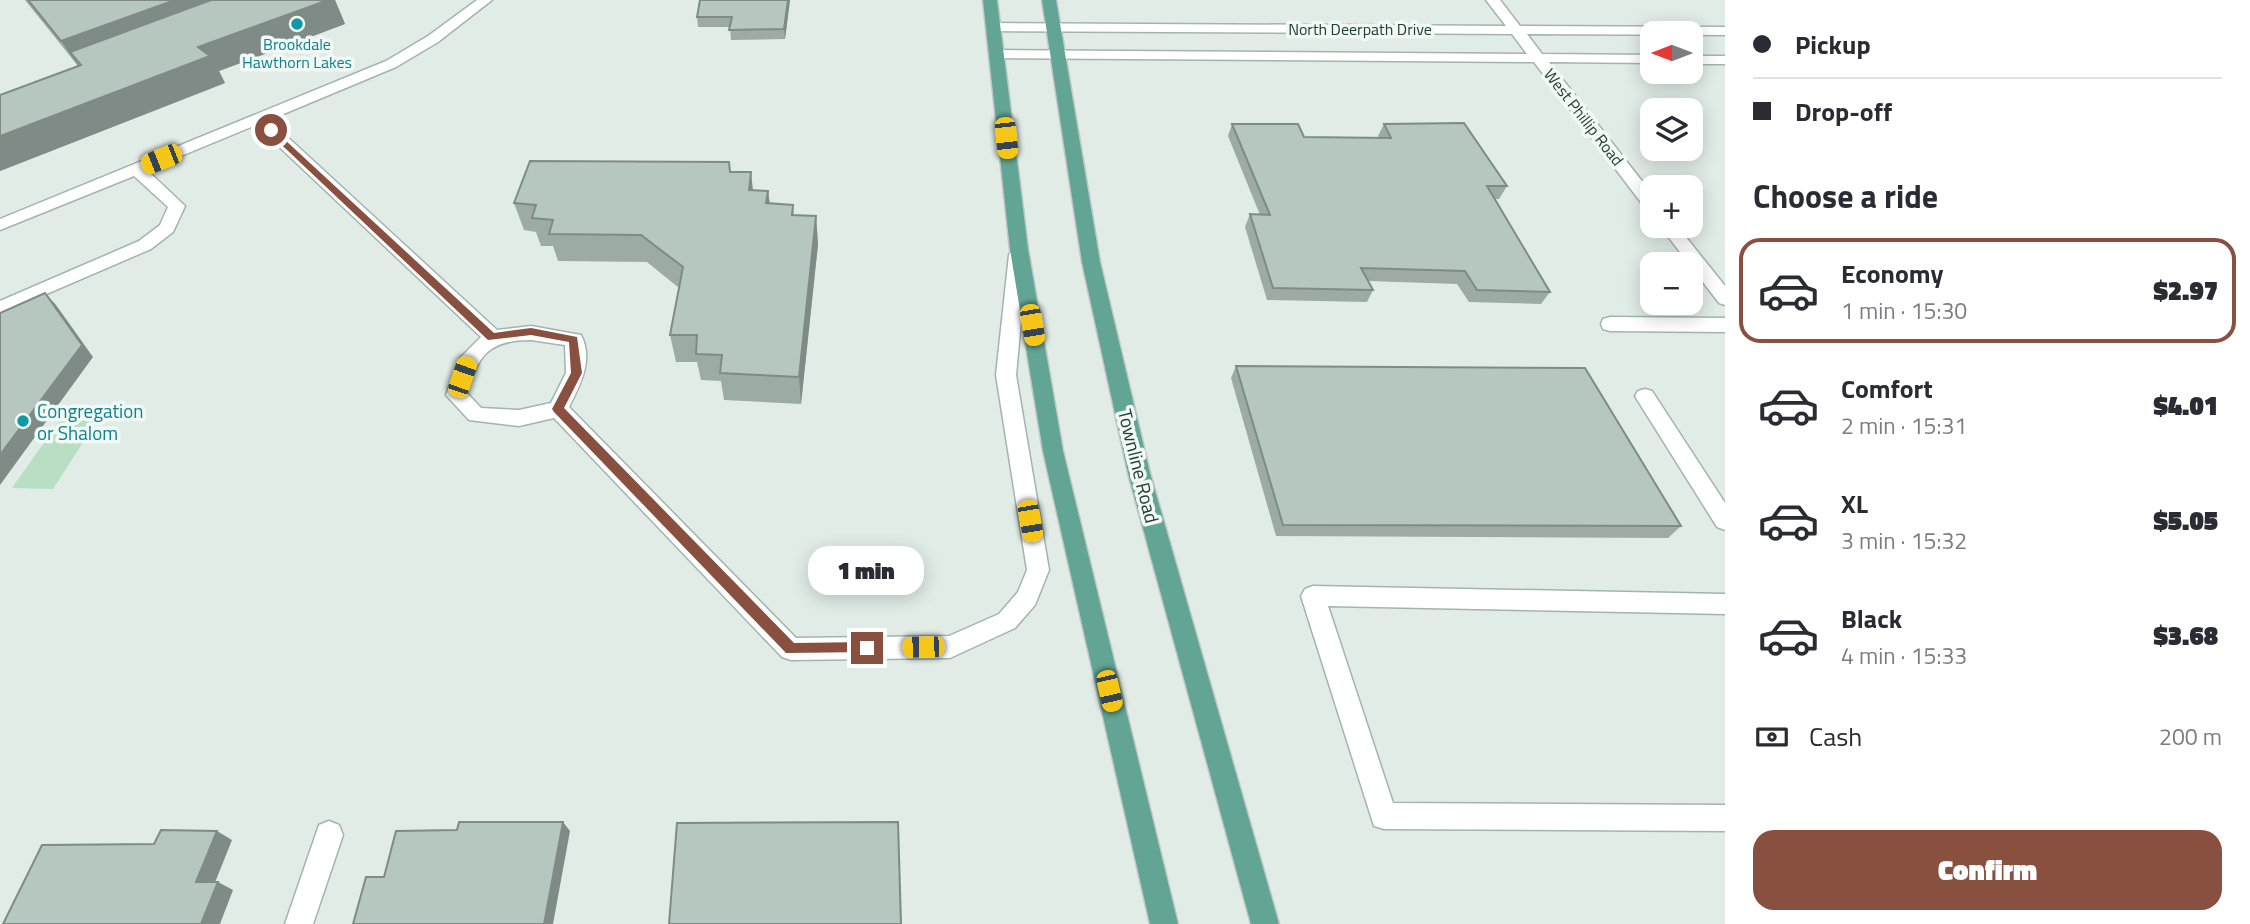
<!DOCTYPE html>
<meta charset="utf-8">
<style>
body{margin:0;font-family:"Titillium Web",sans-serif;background:#f7f7f7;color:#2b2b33;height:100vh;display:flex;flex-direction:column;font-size:26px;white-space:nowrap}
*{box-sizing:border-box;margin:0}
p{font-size:23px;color:#7c7c81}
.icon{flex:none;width:38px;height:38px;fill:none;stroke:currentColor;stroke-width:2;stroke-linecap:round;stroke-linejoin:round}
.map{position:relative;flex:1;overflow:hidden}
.sheet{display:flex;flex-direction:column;background:#fff;width:525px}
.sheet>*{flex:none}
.guide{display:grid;align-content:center;height:154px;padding:0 28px;background:#fff}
.needle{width:46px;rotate:270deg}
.buttons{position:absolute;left:1640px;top:21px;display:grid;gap:14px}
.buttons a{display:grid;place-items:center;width:63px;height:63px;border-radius:14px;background:#fff;box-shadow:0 4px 18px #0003;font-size:35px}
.end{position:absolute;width:32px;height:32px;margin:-16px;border:9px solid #895040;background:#fff;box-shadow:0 0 0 4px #fff}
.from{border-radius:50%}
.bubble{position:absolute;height:49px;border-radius:21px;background:#fff;box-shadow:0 4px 18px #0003;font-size:23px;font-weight:800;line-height:49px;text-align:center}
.car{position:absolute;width:21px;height:42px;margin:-21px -10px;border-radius:9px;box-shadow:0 0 5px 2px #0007;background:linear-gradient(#f5c518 24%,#345 0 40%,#f5c518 0 76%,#345 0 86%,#f5c518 0)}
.guide b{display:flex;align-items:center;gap:24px;height:66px;font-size:26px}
.guide b+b{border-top:2px solid #e1e1e2}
.guide i{width:18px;height:18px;background:#2b2b33}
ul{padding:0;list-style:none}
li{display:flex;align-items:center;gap:21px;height:105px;margin:0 14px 10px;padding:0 14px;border:4px solid transparent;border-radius:21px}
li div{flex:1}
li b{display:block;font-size:26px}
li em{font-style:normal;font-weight:800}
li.active{border-color:#895040}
li>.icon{width:63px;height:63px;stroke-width:1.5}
h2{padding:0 28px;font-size:32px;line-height:84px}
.pay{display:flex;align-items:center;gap:18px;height:77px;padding:0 28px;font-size:26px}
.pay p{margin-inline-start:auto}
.primary-button{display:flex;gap:14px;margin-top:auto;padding:14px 28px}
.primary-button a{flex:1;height:80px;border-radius:21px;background:#895040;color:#fff;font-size:28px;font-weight:800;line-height:80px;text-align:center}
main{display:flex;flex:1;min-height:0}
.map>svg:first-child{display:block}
</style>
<main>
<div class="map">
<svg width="1725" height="924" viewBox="0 0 1725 924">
<rect width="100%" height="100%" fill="#e1ece7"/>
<!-- green -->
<path fill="#b8dfc3" d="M100,416l-47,73 -41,-1 48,-68z"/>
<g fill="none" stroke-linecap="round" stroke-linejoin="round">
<defs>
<g id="minor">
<path d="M477,0h15l-54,42 -42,25 -127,53 228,210 34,-4 50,9c13,25 -1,50 -12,72l227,231 153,-2 50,-22 19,-22 9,-22 -31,-195 13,-120 3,-4h12l3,4 -11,120 33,195 -14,35 -20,23 -65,30 -159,2 -9,-3 -228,-239 -35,8 -50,-6 -23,-25 14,-37 21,-21 -225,-212 -109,45 38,36 -12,26 -22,17 -151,65v-13l139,-60 21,-16 8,-18 -34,-31 -134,54v-11l386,-158 42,-25zM531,340l34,5 1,28 -15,30 -32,7 -38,-2 -14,-15c11,-38 22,-53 64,-53z"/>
<path d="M1486,0h14l20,26 205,1v8l-198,-1 15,20 110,1v8l-103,-1 103,132v16l-6,-1 -112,-147 -537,-4 -7,-4 7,-4 530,4 -15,-20 -518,-3 -7,-4 7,-4 512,3z"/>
<rect x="1690" y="56" width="35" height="8"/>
<path d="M1660,226h17l48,60v19l-6,-2z"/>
<path d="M1610,317l115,1v14l-115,-1 -7,-2 -2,-5 2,-5z"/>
<path d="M1645,389l7,2 73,112v27l-8,-3 -79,-126 -3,-5 3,-5z"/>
<path d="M1313,586l412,8v20l-397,-8 65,197 332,2v26l-341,-2 -10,-3 -73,-230 4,-7z"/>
<path d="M329,821l10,4 4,10 -30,89h-28l34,-99z"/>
</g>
<g id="major">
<path d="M983,0h14l31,249 35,202 115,473h-28l-107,-473 -33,-202z"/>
<path d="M1042,0h14l44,262 50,211 129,451h-28l-123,-451 -46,-211z"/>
</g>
</defs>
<!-- minor casing -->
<use href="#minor" stroke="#a3b4af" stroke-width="3"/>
<!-- major casing -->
<use href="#major" stroke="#c1c9c7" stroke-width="3"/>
<!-- minor -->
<use href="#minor" fill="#fff" fill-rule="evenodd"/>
<!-- major -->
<use href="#major" fill="#62a595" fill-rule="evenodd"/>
</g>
<!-- wall -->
<g fill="#9daba5">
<path d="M25,0h310l10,24 -126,47 6,12 -225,88v-76l78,-29z"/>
<path d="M790,0l-5,39 -54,1 -1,-13h-32l-1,-10z"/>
<path d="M1232,124l72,13 75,1 -1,-2 6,-12 123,62 -8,13h-4l55,93 -9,12 -72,-2 -12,-18 -89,-3 5,9 -6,12 -100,-2 -22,-73 5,-13 10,1 -32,-79z"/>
<path d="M729,162l2,10 22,18 15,1 2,12 23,2 1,10 22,1 2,28 -17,160 -77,-4 -3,-19 -20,-1 -4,-18h-21l-6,-27 9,-47 -32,-26 -89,-1 -5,-15h-12l-5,-14 -12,-2 -10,-27z"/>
<path d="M1236,366l445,160 -13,12 -392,-2 -45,-158z"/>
</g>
<!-- shaded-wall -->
<g fill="#7f8b86">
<path d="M175,0h58l-163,52 10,15h-1l-18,-26z"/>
<path d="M328,0h7l10,24 -126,47 6,12 -225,88v-35l198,-89z"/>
<path d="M788,0h2l-5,39 -1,-10z"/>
<path d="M751,172l3,28 -5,-10z"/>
<path d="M768,191l3,27 -5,-15z"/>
<path d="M816,216l2,28 -17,160 -2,-27z"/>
<path d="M45,293l11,12 37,52 -93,128v-30z"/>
<path d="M563,822l7,9 -17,93h-9z"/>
<path d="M217,831l15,9 -20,50 -16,-8z"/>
<path d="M218,882l15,8 -13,34h-19z"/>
</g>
<!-- building -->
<g fill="#b6c7c0" stroke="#7f8b86" stroke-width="2">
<path d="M28,0h147l-114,41z"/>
<path d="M211,0h117l-130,47 12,9 -210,80v-41l81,-30 -11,-13z"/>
<path d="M700,0h88l-4,29 -55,1 3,-13h-35z"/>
<path d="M1464,123l43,63h-20l63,106 -73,-2 -12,-19 -104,-3 12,22 -100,-2 -23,-74 20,1 -38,-91h66l6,13 87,1 -7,-14z"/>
<path d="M530,161l199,1 1,10h21l-2,18 19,1 -2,12 27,2 -1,10 24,1 -17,161 -79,-4 2,-18 -26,-1 1,-19h-27l13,-68 -42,-32 -92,-1 4,-14 -21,-2 4,-13 -22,-2z"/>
<path d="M45,293l37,52 -82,110v-142z"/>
<path d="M1236,366l349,2 96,158 -398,-1z"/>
<path d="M459,822h104l-19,102h-191l13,-47h18l12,-46 61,-1z"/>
<path d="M898,822l3,102h-232l8,-101z"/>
<path d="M161,830l56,1 -21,51h22l-17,42h-198l39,-79 112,-1z"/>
</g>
<!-- route -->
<path fill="#895040" d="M271,127l223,206 37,-5 46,9 5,36 -18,35 230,235 73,-1 7,6 -2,4 -86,1 -232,-241 -2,-3 19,-36 -2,-31 -38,-7 -43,5 -220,-208z"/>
<!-- markers -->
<g fill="#0f9aa8" stroke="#f2f9f5" stroke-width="2.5">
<circle cx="297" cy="24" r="7"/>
<circle cx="23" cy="421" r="7"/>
</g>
<g text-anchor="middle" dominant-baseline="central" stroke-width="7" stroke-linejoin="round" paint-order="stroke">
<!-- far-street labels -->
<g font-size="16" fill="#203e37" stroke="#f2f9f5">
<text x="1360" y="29">North Deerpath Drive</text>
<text transform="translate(1584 117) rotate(52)">West Phillip Road</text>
</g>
<!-- far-culture labels -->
<g font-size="16" fill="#0d838f" stroke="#f2f9f5">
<text x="297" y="44">Brookdale<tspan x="297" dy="18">Hawthorn Lakes</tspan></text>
</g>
<!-- culture labels -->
<g font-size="19" fill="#0d838f" stroke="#f2f9f5" text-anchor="start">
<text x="37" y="410">Congregation<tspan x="37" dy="22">or Shalom</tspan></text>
</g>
<!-- street labels -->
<g font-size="19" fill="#203e37" stroke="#f2f9f5">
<text transform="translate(1139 466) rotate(76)">Townline Road</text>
</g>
</g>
</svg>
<div class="buttons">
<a><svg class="needle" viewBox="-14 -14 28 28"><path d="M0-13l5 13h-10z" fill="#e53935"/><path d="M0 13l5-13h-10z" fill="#7c7c81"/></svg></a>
<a><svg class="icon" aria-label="layers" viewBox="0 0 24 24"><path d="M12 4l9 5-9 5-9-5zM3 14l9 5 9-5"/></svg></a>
<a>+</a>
<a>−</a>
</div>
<i class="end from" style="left:271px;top:130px"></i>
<i class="end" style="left:867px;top:648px"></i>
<div class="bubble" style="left:808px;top:546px;width:116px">1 min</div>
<i class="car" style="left:1006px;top:138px;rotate:174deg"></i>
<i class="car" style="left:161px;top:159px;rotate:248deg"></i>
<i class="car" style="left:1032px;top:325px;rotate:170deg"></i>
<i class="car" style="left:462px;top:377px;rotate:19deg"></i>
<i class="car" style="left:1030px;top:521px;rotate:170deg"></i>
<i class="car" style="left:923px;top:647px;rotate:269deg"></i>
<i class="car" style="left:1109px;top:691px;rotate:167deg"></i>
</div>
<section class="sheet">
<div class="guide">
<b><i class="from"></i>Pickup</b>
<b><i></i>Drop-off</b>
</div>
<h2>Choose a ride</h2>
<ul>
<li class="active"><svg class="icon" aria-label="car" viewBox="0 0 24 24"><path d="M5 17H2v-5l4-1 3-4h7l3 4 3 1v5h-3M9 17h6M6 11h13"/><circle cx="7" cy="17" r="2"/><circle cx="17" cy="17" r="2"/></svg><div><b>Economy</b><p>1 min · 15:30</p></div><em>$2.97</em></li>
<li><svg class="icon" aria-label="car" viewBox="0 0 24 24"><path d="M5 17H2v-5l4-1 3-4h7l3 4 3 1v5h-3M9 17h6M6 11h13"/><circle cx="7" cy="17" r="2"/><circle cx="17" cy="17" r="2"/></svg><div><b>Comfort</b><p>2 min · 15:31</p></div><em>$4.01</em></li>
<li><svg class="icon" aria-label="car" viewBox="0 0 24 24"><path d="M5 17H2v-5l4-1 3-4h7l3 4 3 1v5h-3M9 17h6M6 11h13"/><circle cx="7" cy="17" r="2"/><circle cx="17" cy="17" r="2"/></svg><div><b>XL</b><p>3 min · 15:32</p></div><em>$5.05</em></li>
<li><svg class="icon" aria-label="car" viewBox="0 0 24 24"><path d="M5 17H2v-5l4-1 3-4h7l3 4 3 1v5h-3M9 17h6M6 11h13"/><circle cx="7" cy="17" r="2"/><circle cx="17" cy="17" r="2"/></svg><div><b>Black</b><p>4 min · 15:33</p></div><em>$3.68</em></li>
</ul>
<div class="pay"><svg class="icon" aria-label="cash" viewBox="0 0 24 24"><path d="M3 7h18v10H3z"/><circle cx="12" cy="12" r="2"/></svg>Cash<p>200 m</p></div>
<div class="primary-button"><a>Confirm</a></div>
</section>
</main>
